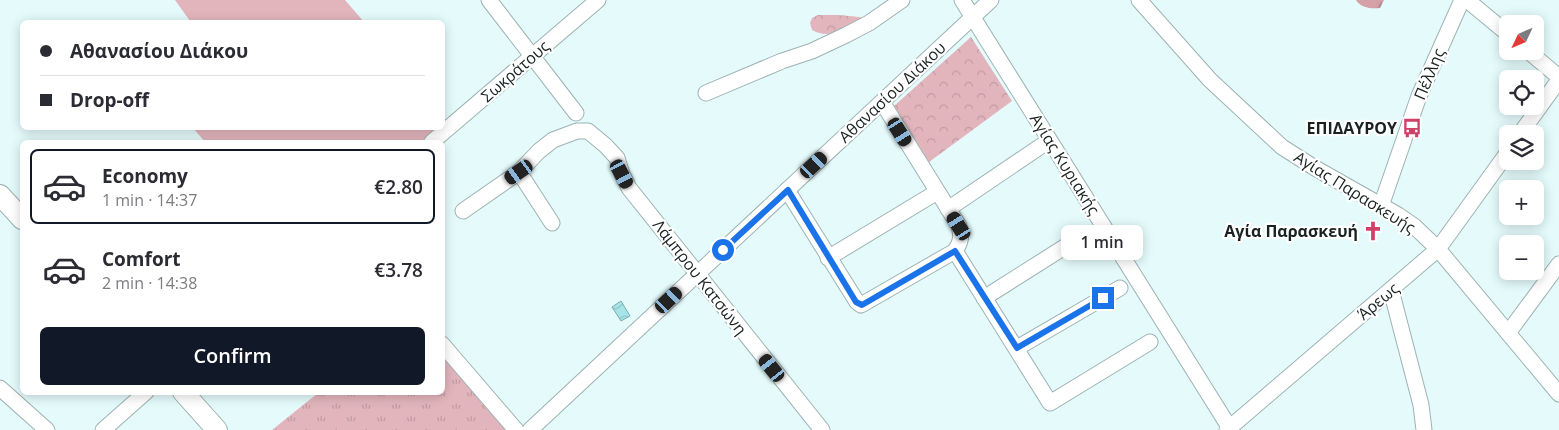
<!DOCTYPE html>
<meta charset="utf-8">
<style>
body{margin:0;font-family:"Open Sans",sans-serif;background:#f2f2f3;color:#2b2b33;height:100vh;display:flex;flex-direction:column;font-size:19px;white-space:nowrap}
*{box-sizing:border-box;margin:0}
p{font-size:16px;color:#7c7c81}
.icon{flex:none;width:28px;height:28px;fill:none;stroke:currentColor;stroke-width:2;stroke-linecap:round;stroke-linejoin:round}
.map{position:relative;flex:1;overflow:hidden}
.sheet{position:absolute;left:20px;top:140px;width:425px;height:255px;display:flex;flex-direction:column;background:#fff;border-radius:8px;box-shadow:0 2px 12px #0003}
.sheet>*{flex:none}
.top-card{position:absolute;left:20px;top:20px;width:425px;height:110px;border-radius:8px;box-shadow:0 2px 12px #0003;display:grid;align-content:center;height:110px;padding:0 20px;background:#fff}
.needle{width:32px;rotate:226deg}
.fabs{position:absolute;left:1499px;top:15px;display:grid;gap:10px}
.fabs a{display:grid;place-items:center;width:45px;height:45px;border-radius:8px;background:#fff;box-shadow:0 2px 12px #0003;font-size:25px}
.end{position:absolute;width:22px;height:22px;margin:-11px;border:6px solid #1a73e8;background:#fff;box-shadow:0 0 0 2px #fff}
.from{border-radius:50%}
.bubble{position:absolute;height:35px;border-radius:8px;background:#fff;box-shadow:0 2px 12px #0003;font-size:16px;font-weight:600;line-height:35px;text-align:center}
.car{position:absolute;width:15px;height:30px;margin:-15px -8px;border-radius:6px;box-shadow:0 0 4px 1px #0007;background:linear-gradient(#222 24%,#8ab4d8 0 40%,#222 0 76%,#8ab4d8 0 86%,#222 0)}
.top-card b{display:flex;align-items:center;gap:18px;height:48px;font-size:19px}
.top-card b+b{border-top:1px solid #e1e1e2}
.top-card i{width:12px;height:12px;background:#2b2b33}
ul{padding:9px 0 0;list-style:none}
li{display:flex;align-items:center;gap:15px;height:75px;margin:0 10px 8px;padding:0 10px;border:2px solid transparent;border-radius:8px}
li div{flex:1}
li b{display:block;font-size:19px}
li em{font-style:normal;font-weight:600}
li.current{border-color:#111827}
li>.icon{width:45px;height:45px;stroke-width:1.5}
.primary-button{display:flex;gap:10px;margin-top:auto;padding:10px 20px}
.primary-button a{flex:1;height:58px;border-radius:8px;background:#111827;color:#fff;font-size:20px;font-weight:600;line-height:58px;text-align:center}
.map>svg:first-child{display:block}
</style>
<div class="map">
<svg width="1559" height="430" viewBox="0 0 1559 430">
<defs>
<pattern id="grass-tufts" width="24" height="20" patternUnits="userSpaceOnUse" patternTransform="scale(1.25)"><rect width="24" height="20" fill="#e2b5bc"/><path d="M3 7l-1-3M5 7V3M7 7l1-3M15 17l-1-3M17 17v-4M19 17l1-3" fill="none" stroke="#c19ba1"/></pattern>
<pattern id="forest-firs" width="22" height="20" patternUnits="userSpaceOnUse" patternTransform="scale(1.25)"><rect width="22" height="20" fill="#d5a1a9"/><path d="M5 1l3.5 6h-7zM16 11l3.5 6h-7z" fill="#b68a91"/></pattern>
<pattern id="park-crowns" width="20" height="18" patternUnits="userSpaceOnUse" patternTransform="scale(1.25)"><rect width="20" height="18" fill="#e2b5bc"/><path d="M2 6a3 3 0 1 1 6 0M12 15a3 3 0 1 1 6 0" fill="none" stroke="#c19ba1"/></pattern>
<pattern id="water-waves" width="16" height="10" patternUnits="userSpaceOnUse" patternTransform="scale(1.25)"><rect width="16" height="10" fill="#a6e5e7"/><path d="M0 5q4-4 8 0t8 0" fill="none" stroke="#8ec4c6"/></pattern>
</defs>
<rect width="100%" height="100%" fill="#e4fafb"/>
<!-- grass -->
<path fill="url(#grass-tufts)" d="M443,356l63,74h-234l46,-37 124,-1z"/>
<!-- forest -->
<path fill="url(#forest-firs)" d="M1356,0h28l-4,8c-9,1 -19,0 -24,-8z"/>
<!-- park -->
<g fill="url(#park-crowns)">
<path d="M818,15h21l29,3c-17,9 -38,23 -56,12l-2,-7 2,-5z"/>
<path d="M971,37l41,64 -83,61 -35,-56z"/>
</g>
<!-- pitch -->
<g fill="#e2b5bc">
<path d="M175,0h170l19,22h-176l2,-1z"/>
<path d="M443,117l6,7 -23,18h-221l-12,-14h249z"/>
</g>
<!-- water -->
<path fill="url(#water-waves)" stroke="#7caaac" d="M621,301l9,15 -9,5 -9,-14z"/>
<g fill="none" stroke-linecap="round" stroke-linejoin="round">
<defs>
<g id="street">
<path d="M489,0l87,113"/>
<path d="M962,0l269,430"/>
<path d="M1139,0l71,80 72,67 33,21 83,47 16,11 24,23 121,145"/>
<path d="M1467,0l41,34"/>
<path d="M1528,51l31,26"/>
<path d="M706,93l76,-32 30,-10 34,-16 23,-12 33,-23"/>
<path d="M882,102l77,124c3,10 2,16 -4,25l95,152 100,-61"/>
<path d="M1520,134l39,-54"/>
<path d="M432,142l166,-142"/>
<path d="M519,172l33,51"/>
<path d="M787,190l70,112 4,3 94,-54"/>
<path d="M1381,206l38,-110 43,-96"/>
<path d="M948,209l93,-63"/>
<path d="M463,211l56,-39 20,-21 14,-11 24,-9h11l18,15 11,12 5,16 7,14 193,242"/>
<path d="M828,258l109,-66"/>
<path d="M1391,290l30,115 3,25"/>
<path d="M984,298l101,-64"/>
<path d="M1508,333l51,-69"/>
<path d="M442,344l74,86"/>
<path d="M1017,348l103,-60"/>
<path d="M0,388l47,42"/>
<path d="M103,430l43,-38"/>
<path d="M530,430l461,-430"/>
<path d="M1227,430l211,-181 70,-97"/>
</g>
<g id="secondary">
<path d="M0,195l22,24"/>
<path d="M183,392l34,38"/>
</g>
</defs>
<!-- street casing -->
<use href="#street" stroke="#9db2b3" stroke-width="17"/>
<!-- secondary casing -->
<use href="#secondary" stroke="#9db2b3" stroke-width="22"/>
<!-- street -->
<use href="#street" stroke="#fff" stroke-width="15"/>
<!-- secondary -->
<use href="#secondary" stroke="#fff" stroke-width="20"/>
</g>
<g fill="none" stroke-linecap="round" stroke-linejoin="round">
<!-- route -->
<path stroke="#1a73e8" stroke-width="6" d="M723,250l65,-60 68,112 6,3 93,-54 62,97 86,-50"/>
</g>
<!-- icons -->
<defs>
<symbol id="bus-bare" viewBox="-9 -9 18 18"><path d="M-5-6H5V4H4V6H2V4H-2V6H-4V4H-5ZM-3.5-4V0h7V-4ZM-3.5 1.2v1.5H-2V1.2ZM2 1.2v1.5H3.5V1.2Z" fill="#d04169" stroke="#fff" stroke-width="2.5" paint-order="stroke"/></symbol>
<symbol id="church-bare" viewBox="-9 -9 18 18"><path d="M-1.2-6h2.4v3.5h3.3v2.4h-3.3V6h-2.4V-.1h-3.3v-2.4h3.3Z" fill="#d04169" stroke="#fff" stroke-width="2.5" paint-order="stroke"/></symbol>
</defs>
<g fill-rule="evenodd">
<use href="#bus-bare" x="1398" y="114" width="28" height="28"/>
<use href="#church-bare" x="1359" y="217" width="28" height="28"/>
</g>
<g text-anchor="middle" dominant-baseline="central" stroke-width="4.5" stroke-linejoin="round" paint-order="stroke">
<!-- street labels -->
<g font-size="16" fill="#192121" stroke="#fff">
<text transform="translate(515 71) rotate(-41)">Σωκράτους</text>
<text transform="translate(1429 74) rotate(-67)">Πέλλης</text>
<text transform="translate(892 92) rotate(-43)">Αθανασίου Διάκου</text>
<text transform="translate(1065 164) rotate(58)">Αγίας Κυριακής</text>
<text transform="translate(1355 192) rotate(32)">Αγίας Παρασκευής</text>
<text transform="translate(700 277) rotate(52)">Λάμπρου Κατσώνη</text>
<text transform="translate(1378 301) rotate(-40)">Άρεως</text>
</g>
<!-- poi labels -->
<g font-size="16" font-weight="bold" fill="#192121" stroke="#fff" text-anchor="end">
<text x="1397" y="128">ΕΠΙΔΑΥΡΟΥ</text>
<text x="1358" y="231">Αγία Παρασκευή</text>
</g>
</g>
</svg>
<div class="fabs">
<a><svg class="needle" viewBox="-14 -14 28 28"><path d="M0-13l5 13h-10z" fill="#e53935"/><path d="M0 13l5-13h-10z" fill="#7c7c81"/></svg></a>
<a><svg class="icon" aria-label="locate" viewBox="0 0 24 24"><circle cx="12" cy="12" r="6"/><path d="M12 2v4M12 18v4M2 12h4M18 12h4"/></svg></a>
<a><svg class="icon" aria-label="layers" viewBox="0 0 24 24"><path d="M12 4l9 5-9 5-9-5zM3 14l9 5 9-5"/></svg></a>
<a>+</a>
<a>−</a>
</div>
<i class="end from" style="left:723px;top:250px"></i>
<i class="end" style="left:1103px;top:298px"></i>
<div class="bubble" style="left:1061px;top:225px;width:82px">1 min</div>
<i class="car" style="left:900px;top:132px;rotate:148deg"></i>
<i class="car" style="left:814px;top:165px;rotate:47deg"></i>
<i class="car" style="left:519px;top:172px;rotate:235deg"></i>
<i class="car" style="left:622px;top:174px;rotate:152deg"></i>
<i class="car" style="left:959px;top:226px;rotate:328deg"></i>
<i class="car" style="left:669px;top:300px;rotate:47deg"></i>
<i class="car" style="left:772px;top:368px;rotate:321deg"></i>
<div class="top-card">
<b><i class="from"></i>Αθανασίου Διάκου</b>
<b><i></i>Drop-off</b>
</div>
<section class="sheet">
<ul>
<li class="current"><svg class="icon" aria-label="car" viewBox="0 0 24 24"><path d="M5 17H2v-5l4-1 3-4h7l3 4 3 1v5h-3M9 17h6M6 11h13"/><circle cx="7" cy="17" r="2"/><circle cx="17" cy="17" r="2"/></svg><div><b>Economy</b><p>1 min · 14:37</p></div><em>€2.80</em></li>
<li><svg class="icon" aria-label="car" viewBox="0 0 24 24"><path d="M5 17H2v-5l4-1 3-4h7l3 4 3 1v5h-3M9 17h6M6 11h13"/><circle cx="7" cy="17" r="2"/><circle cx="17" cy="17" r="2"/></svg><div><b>Comfort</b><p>2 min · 14:38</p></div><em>€3.78</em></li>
</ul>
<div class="primary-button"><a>Confirm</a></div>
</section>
</div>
